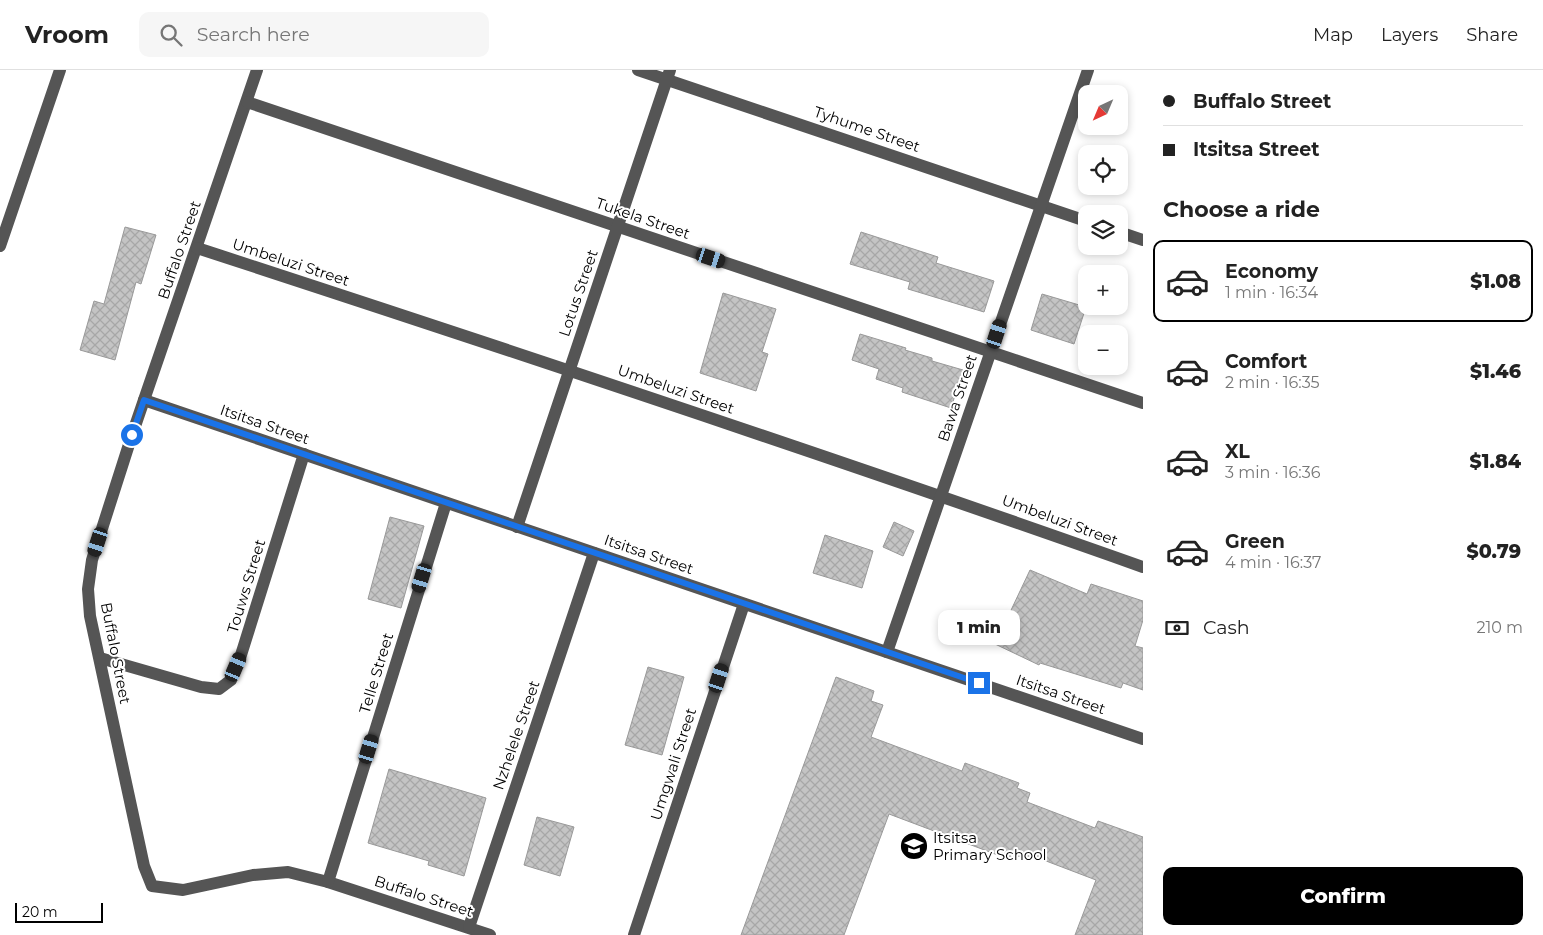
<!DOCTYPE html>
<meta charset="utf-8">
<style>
body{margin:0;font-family:Montserrat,sans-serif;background:#f6f6f6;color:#222;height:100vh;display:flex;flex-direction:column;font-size:19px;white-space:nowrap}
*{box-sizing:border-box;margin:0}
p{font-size:16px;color:#767676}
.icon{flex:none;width:28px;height:28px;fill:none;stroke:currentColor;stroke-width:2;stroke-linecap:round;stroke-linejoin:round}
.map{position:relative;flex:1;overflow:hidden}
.details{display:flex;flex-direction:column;background:#fff;width:400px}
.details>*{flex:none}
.top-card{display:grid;align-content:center;height:110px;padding:0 20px;background:#fff}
.needle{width:32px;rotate:224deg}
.buttons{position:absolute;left:1078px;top:15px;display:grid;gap:10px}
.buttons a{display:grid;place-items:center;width:50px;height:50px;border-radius:10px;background:#fff;box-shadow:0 2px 8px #0003;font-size:25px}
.scale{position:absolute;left:15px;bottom:12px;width:88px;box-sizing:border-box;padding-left:5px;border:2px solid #000;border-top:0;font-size:14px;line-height:18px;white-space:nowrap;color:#000;-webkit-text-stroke:4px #fff;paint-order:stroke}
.end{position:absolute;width:22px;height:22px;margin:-11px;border:6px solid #1a73e8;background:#fff;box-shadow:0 0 0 2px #fff}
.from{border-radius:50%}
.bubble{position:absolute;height:35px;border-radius:10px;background:#fff;box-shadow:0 2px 8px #0003;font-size:16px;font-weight:800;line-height:35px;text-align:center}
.car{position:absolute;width:15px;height:30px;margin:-15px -8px;border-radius:6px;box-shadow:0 0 4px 1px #0007;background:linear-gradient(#222 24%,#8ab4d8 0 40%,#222 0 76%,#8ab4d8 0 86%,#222 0)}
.top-card b{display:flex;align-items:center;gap:18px;height:48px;font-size:19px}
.top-card b+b{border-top:1px solid #e0e0e0}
.top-card i{width:12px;height:12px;background:#222}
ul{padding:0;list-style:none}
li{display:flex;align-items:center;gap:15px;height:82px;margin:0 10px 8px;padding:0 10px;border:2px solid transparent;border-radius:10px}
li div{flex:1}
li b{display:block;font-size:19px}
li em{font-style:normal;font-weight:800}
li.selected{border-color:#000}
li>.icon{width:45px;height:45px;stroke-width:1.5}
h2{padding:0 20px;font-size:22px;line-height:60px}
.pay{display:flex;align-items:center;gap:12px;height:55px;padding:0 20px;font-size:19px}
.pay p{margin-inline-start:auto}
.cta{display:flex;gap:10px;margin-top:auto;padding:10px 20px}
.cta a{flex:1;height:58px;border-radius:10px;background:#000;color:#fff;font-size:20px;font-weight:800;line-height:58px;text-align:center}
header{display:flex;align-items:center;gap:30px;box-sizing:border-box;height:70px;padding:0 25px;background:#fff;border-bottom:1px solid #e0e0e0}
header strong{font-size:24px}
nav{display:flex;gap:28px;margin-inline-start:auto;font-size:18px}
.search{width:350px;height:45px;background:#f6f6f6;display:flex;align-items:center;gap:12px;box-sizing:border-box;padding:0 18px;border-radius:10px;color:#767676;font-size:19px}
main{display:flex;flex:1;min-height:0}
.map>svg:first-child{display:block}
</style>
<header>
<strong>Vroom</strong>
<div class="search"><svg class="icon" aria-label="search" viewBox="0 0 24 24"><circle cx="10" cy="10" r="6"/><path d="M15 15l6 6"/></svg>Search here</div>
<nav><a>Map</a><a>Layers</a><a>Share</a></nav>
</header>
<main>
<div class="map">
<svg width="1143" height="865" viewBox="0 0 1143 865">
<defs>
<pattern id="building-cross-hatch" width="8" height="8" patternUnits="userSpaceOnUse" patternTransform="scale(1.25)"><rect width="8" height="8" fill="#c4c4c4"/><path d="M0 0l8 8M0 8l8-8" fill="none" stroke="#a7a7a7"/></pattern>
</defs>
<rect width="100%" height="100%" fill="#fff"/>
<!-- building -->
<g fill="url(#building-cross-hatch)" stroke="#999">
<path d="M125,157l31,8 -15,49 -5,-2 -21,78 -35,-10 14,-49 10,3z"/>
<path d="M861,162l77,25 -2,6 58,18 -10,31 -76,-23 2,-7 -60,-18z"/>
<path d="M723,223l53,16 -14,43 6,2 -12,37 -56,-18z"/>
<path d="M1042,224l44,13 -12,37 -43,-14z"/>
<path d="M860,264l46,14 -1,2 27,8v3l31,9 -12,38 -49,-16 1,-4 -27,-9 3,-10 -27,-9z"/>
<path d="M390,447l34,9 -23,82 -33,-9z"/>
<path d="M894,452l20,9 -11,25 -20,-9z"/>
<path d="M825,465l48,16 -11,37 -49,-15z"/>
<path d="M1030,500l57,24 4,-10 52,17v19l-8,26 8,2v42l-20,-7 -2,5 -81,-25 -1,2 -44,-21z"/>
<path d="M648,597l36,10 -22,78 -37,-10z"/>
<path d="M836,607l38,14 -3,10 12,4 -12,32 91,34 3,-8 54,20 -2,5 13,5 -3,9 68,26 3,-7 45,16v98h-68l21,-55 -63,-24 -30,1 -114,-43 -45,121h-103z"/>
<path d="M389,699l97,29 -22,78 -36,-11 1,-4 -61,-18z"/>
<path d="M537,747l37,10 -14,49 -36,-11z"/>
</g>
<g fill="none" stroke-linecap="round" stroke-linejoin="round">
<!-- minor -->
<g stroke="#555" stroke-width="12">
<path d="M257,0l-125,365 -40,125 -4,29 2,27 54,250 8,20 31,4 70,-15 35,-3 40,10 162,53"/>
<path d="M638,0l448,151"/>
<path d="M247,32l896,301"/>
<path d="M1119,162l24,8"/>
<path d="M0,176l60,-176"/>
<path d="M197,178c316,103 632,208 946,319"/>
<path d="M144,330l999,339"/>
<path d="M517,457l153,-457"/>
<path d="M887,582l201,-582"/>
<path d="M100,588l101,29 18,2 12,-9 10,-25 63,-201"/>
<path d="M328,812l118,-379"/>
<path d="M469,857l125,-374"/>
<path d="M634,865l110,-331"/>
</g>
</g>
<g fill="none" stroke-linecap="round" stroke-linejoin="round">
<!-- route -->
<path stroke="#1a73e8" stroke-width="6" d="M132,365l12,-35 835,283"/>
</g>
<!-- icons -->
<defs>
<symbol id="school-disc" viewBox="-11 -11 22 22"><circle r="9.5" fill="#000" stroke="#fff"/><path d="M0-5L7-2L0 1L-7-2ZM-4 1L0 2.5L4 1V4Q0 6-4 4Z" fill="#fff"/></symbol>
</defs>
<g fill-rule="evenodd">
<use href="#school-disc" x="898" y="760" width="32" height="32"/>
</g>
<g text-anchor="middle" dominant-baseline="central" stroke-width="4" stroke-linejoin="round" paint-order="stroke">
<!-- street labels -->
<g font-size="15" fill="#000" stroke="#fff">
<text transform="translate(867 59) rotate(19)">Tyhume Street</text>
<text transform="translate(643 148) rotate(19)">Tukela Street</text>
<text transform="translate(179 180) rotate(-71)">Buffalo Street</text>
<text transform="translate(291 192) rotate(18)">Umbeluzi Street</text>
<text transform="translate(578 223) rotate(-71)">Lotus Street</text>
<text transform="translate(676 319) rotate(19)">Umbeluzi Street</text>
<text transform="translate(957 328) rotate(-71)">Bawa Street</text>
<text transform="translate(265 354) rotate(19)">Itsitsa Street</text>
<text transform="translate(1060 450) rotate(20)">Umbeluzi Street</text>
<text transform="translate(649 484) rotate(19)">Itsitsa Street</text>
<text transform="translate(246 516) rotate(-73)">Touws Street</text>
<text transform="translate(116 583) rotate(79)">Buffalo Street</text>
<text transform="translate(376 603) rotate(-73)">Telle Street</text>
<text transform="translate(1061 624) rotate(19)">Itsitsa Street</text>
<text transform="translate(516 665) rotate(-71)">Nzhelele Street</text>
<text transform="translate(673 694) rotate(-72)">Umgwali Street</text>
<text transform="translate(424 826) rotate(18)">Buffalo Street</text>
</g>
<!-- poi labels -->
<g font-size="15" fill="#000" stroke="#fff" text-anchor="start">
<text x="933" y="767">Itsitsa<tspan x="933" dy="17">Primary School</tspan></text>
</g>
</g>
</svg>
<div class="buttons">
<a><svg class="needle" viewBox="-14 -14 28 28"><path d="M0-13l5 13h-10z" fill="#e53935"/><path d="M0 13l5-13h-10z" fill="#767676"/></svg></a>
<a><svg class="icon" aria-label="locate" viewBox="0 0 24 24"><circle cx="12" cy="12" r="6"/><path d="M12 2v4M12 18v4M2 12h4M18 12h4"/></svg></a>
<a><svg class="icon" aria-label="layers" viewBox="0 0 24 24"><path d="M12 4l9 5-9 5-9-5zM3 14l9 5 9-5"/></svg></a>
<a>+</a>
<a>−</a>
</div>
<div class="scale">20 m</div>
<i class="end from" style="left:132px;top:365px"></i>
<i class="end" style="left:979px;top:613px"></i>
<div class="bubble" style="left:938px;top:540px;width:82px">1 min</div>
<i class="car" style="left:711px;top:188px;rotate:108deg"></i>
<i class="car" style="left:997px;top:264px;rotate:18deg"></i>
<i class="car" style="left:98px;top:472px;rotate:198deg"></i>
<i class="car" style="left:422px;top:508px;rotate:197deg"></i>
<i class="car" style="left:236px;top:597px;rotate:23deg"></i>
<i class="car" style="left:719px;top:608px;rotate:18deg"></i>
<i class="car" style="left:369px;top:679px;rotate:17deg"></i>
</div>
<section class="details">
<div class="top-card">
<b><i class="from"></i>Buffalo Street</b>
<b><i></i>Itsitsa Street</b>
</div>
<h2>Choose a ride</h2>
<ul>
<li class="selected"><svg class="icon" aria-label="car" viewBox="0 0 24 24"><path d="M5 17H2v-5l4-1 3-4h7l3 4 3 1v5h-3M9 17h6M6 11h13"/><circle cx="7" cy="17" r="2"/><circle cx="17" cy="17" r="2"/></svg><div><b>Economy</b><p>1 min · 16:34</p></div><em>$1.08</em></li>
<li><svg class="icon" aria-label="car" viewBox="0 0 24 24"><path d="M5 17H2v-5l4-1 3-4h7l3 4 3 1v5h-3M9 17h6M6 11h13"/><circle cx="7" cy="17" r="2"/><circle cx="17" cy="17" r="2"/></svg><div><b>Comfort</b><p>2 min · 16:35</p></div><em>$1.46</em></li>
<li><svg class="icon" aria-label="car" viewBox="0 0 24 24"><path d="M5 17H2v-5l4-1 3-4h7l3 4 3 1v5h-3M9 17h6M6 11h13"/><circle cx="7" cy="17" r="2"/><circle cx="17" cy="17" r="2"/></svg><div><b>XL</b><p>3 min · 16:36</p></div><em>$1.84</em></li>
<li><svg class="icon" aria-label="car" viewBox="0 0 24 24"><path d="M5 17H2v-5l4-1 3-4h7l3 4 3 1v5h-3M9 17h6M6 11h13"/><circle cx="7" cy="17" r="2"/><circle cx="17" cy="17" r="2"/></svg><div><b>Green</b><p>4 min · 16:37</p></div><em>$0.79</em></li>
</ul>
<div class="pay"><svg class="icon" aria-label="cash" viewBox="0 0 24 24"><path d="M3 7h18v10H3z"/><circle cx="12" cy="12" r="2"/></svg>Cash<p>210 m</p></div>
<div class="cta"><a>Confirm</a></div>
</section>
</main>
